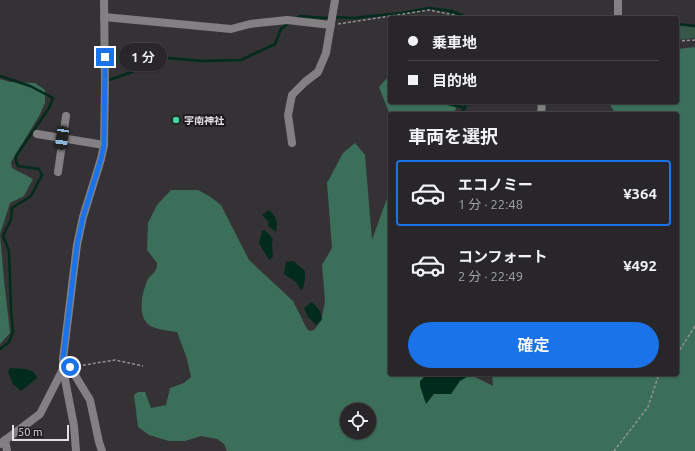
<!DOCTYPE html>
<html lang="ja">
<meta charset="utf-8">
<style>
body{margin:0;font-family:Ubuntu,"Noto Sans JP",sans-serif;background:#302e30;color:#f1f3f6;height:100vh;display:flex;flex-direction:column;font-size:15px;white-space:nowrap}
*{box-sizing:border-box;margin:0}
p{font-size:13px;color:#a5a5a8}
.icon{flex:none;width:22px;height:22px;fill:none;stroke:currentColor;stroke-width:2;stroke-linecap:round;stroke-linejoin:round}
.map{position:relative;flex:1;overflow:hidden}
.panel{position:absolute;left:388px;top:112px;width:291px;height:264px;display:flex;flex-direction:column;background:#282628;border-radius:4px;box-shadow:0 1px 3px #0004,0 0 0 1px #444345}
.panel>*{flex:none}
.hud{position:absolute;left:388px;top:16px;width:291px;height:88px;border-radius:4px;box-shadow:0 1px 3px #0004,0 0 0 1px #444345;display:grid;align-content:center;height:88px;padding:0 20px;background:#282628}
.fabs{position:absolute;left:340px;top:403px;display:grid;gap:8px}
.fabs a{display:grid;place-items:center;width:36px;height:36px;border-radius:50%;background:#282628;box-shadow:0 1px 3px #0004,0 0 0 1px #444345;font-size:20px}
.scale{position:absolute;left:12px;bottom:10px;width:57px;box-sizing:border-box;padding-left:4px;border:2px solid #e2e0e2;border-top:0;font-size:11px;line-height:14px;white-space:nowrap;color:#e2e0e2;-webkit-text-stroke:3px #1c1a1c;paint-order:stroke}
.end{position:absolute;width:18px;height:18px;margin:-9px;border:5px solid #1a73e8;background:#fff;box-shadow:0 0 0 2px #fff}
.from{border-radius:50%}
.bubble{position:absolute;height:28px;border-radius:14px;background:#282628;box-shadow:0 1px 3px #0004,0 0 0 1px #444345;font-size:13px;font-weight:600;line-height:28px;text-align:center}
.car{position:absolute;width:12px;height:24px;margin:-12px -6px;border-radius:5px;box-shadow:0 0 3px 1px #0007;background:linear-gradient(#222 24%,#8ab4d8 0 40%,#222 0 76%,#8ab4d8 0 86%,#222 0)}
.hud b{display:flex;align-items:center;gap:14px;height:38px;font-size:15px}
.hud b+b{border-top:1px solid #444345}
.hud i{width:10px;height:10px;background:#f1f3f6}
ul{padding:0;list-style:none}
li{display:flex;align-items:center;gap:12px;height:66px;margin:0 8px 6px;padding:0 12px;border:2px solid transparent;border-radius:4px}
li div{flex:1}
li b{display:block;font-size:15px}
li em{font-style:normal;font-weight:600}
li.on{border-color:#1a73e8}
li>.icon{width:36px;height:36px;stroke-width:1.5}
h2{padding:0 20px;font-size:18px;line-height:48px}
.action{display:flex;gap:8px;margin-top:auto;padding:8px 20px}
.action a{flex:1;height:46px;border-radius:24px;background:#1a73e8;color:#fff;font-size:16px;font-weight:600;line-height:46px;text-align:center}
.map>svg:first-child{display:block}
</style>
<div class="map">
<svg width="695" height="451" viewBox="0 0 695 451">
<rect width="100%" height="100%" fill="#353235"/>
<!-- green -->
<path fill="#375749" d="M677,25l18,2v11l-18,2z"/>
<!-- forest -->
<g fill="#3b6f59" fill-rule="evenodd">
<path d="M695,47v404h-468l-3,-7 -7,-5 -16,-3 -16,5h-16l-20,-6 -11,-8 -4,-32 4,-3h7l6,16 15,-3 4,-17 14,-5 7,-6 -4,-18 -10,-27c-7,-1 -15,-2 -22,-4 -19,-6 -14,-32 -8,-47 4,-8 10,-7 10,-18l-10,-13 1,-27 9,-18 14,-15h27l11,6 12,9 28,55 44,41 14,28 3,2 4,-1 7,-9 4,-19 -3,-37 10,-17 -5,-65 16,-30 12,-10 10,12 7,85 18,-50v184h79l24,12 -1,-12h185v-166l1,-6 -1,-3v-85h-61l-8,-12h69v-53zM347,410h22v22h-22z"/>
<path d="M388,77h2v25h61l3,1 2,6 -4,5 -62,1 -11,-28z"/>
<path d="M0,79l10,3 25,1 10,7v13l-6,13 -28,46 1,6 21,11 -9,17 -14,7 -10,31 4,46 6,53 -10,11z"/>
</g>
<!-- water -->
<g fill="#012c1d">
<path d="M269,210c8,8 9,12 7,22l-8,-6 1,-4 -7,-7z"/>
<path d="M265,230l8,9 -1,5 1,13 -4,3 -10,-17 3,-12z"/>
<path d="M293,261l12,10v9l-3,11 -7,-10 -11,-7 2,-12z"/>
<path d="M312,302l8,9 2,8 -6,6 -8,-8 -4,-9z"/>
<path d="M10,368c9,1 25,-1 27,10l-16,13 -8,-7 -5,-12z"/>
<path d="M427,374h41l-1,3 -7,4 -9,13h-17l-8,10 -6,-18v-5z"/>
</g>
<g fill="none" stroke-linecap="round" stroke-linejoin="round">
<!-- stream -->
<g stroke="#012c1d" stroke-width="2.5">
<path d="M297,18l3,-2 26,2 11,-1 16,1 49,-5 27,-5 22,3 18,7"/>
<path d="M450,18l1,-7"/>
<path d="M677,24l18,2"/>
<path d="M0,76l30,10 23,12 -4,10 -33,48v5l2,5 21,3 3,6 -11,21 -19,12 -1,11 -8,17 6,15 2,58 2,23 -4,10 -9,7"/>
<path d="M109,80l23,-8 7,-10 10,-3 18,-1 36,3 38,-1 34,-16 6,-15 8,-6"/>
<path d="M440,102l25,6"/>
<path d="M460,114l5,-6 1,-6"/>
</g>
<!-- path -->
<g stroke="#949294" stroke-width="1.5" stroke-dasharray="3 2" stroke-linecap="butt">
<path d="M338,24l91,-14 25,5 8,3"/>
<path d="M677,41l18,-1"/>
<path d="M677,354l18,-28"/>
<path d="M78,366l37,-6 28,6"/>
<path d="M614,451l34,-44 11,-33"/>
</g>
<!-- minor -->
<g stroke="#828082" stroke-width="8">
<path d="M104,17l127,12 19,-5 37,-4 44,5"/>
<path d="M618,18v-18"/>
<path d="M541,114l1,-12"/>
<path d="M37,134l67,11"/>
<path d="M292,143l-4,-28 4,-20 13,-13 13,-10 8,-19 9,-53"/>
<path d="M58,172l8,-56"/>
<path d="M63,359l7,8 20,33 9,42 3,9"/>
<path d="M5,440l2,11"/>
<path d="M0,444l40,-30 23,-45"/>
<path d="M76,451l-2,-25 -11,-57v-10l14,-114 6,-28 18,-58 3,-14 1,-61 -1,-84"/>
</g>
</g>
<g fill="none" stroke-linecap="round" stroke-linejoin="round">
<!-- route -->
<path stroke="#1a73e8" stroke-width="5" d="M70,367l-7,-8 14,-114 6,-28 18,-58 3,-14 1,-88"/>
</g>
<!-- markers -->
<circle fill="#44d49f" stroke="#1c1a1c" stroke-width="1.5" cx="176" cy="120" r="4"/>
<g text-anchor="middle" dominant-baseline="central" stroke-width="4" stroke-linejoin="round" paint-order="stroke">
<!-- poi labels -->
<g font-size="10" font-weight="bold" fill="#e2e0e2" stroke="#1c1a1c" text-anchor="start">
<text x="184" y="120">宇南神社</text>
</g>
</g>
</svg>
<div class="fabs">
<a><svg class="icon" aria-label="locate" viewBox="0 0 24 24"><circle cx="12" cy="12" r="6"/><path d="M12 2v4M12 18v4M2 12h4M18 12h4"/></svg></a>
</div>
<div class="scale">50 m</div>
<i class="end from" style="left:70px;top:367px"></i>
<i class="end" style="left:105px;top:57px"></i>
<div class="bubble" style="left:119px;top:43px;width:48px">1 分</div>
<i class="car" style="left:62px;top:138px;rotate:188deg"></i>
<div class="hud">
<b><i class="from"></i>乗車地</b>
<b><i></i>目的地</b>
</div>
<section class="panel">
<h2>車両を選択</h2>
<ul>
<li class="on"><svg class="icon" aria-label="car" viewBox="0 0 24 24"><path d="M5 17H2v-5l4-1 3-4h7l3 4 3 1v5h-3M9 17h6M6 11h13"/><circle cx="7" cy="17" r="2"/><circle cx="17" cy="17" r="2"/></svg><div><b>エコノミー</b><p>1 分 · 22:48</p></div><em>¥364</em></li>
<li><svg class="icon" aria-label="car" viewBox="0 0 24 24"><path d="M5 17H2v-5l4-1 3-4h7l3 4 3 1v5h-3M9 17h6M6 11h13"/><circle cx="7" cy="17" r="2"/><circle cx="17" cy="17" r="2"/></svg><div><b>コンフォート</b><p>2 分 · 22:49</p></div><em>¥492</em></li>
</ul>
<div class="action"><a>確定</a></div>
</section>
</div>
